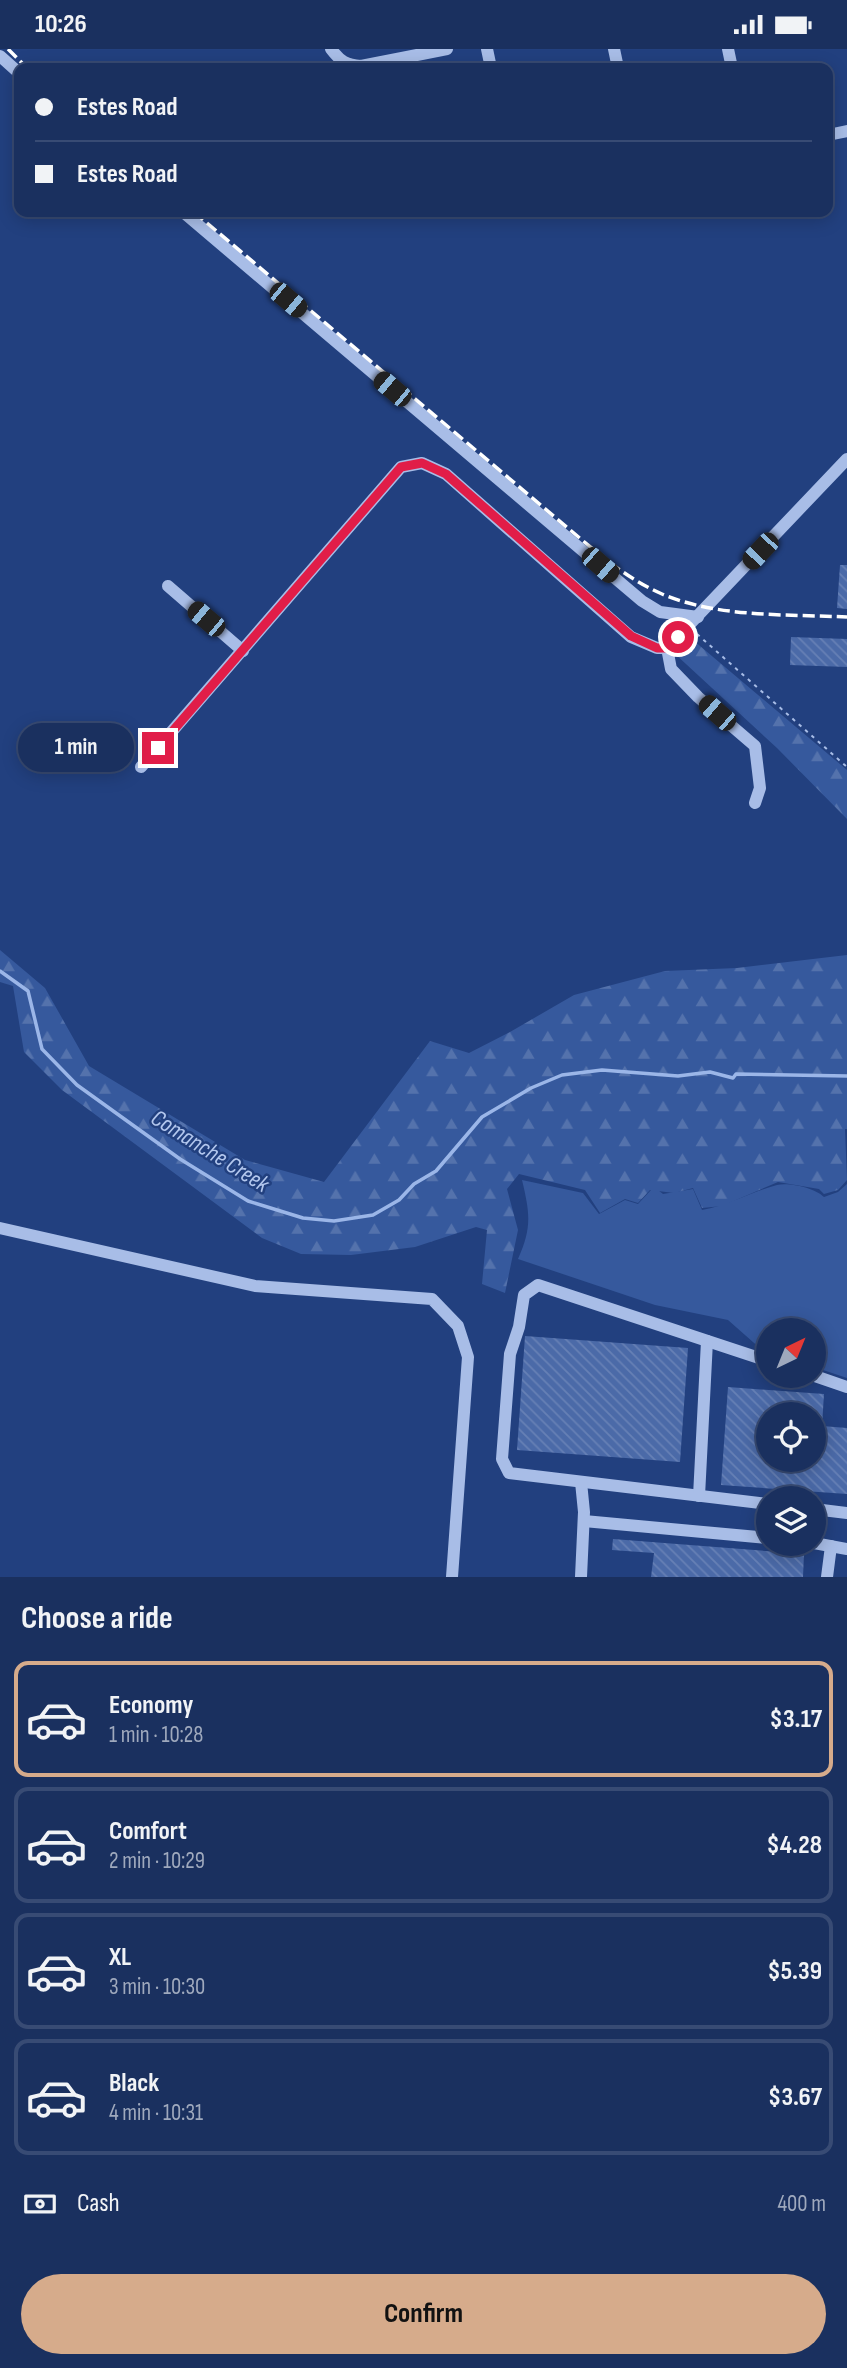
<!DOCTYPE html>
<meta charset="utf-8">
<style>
body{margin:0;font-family:"Sofia Sans Condensed",sans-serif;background:#273c68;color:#f1f3f6;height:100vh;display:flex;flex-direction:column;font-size:26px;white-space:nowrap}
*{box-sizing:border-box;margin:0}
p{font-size:23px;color:#9fa9bd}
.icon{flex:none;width:38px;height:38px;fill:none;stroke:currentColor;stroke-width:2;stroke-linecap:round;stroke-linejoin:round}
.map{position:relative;height:1528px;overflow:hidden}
.drawer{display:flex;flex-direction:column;background:#1a305f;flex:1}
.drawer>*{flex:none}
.hud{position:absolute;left:14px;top:14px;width:819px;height:154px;border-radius:14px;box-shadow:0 4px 18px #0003,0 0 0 2px #384b74;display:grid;align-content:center;height:154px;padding:0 21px;background:#1a305f}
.needle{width:46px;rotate:43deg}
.buttons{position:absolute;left:756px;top:1269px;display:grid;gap:14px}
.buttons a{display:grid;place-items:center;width:70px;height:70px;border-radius:50%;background:#1a305f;box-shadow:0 4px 18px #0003,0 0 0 2px #384b74;font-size:35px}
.end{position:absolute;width:32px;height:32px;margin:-16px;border:9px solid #e11d48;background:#fff;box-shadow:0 0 0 4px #fff}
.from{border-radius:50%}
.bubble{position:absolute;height:49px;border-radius:24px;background:#1a305f;box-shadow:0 4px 18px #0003,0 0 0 2px #384b74;font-size:23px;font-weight:700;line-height:49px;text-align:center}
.car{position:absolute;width:21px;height:42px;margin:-21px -10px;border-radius:9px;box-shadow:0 0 5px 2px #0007;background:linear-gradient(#222 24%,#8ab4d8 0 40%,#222 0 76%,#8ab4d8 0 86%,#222 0)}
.hud b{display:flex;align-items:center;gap:24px;height:66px;font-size:26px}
.hud b+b{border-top:2px solid #384b74}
.hud i{width:18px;height:18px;background:#f1f3f6}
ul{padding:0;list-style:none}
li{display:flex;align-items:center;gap:21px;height:116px;margin:0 14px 10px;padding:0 7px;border:4px solid #384b74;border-radius:14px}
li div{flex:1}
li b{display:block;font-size:26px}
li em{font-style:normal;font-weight:700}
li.on{border-color:#d6ab8b}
li>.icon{width:63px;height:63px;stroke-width:1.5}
h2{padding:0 21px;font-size:32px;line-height:84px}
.pay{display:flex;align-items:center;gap:18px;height:77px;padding:0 21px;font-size:26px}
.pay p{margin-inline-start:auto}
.action{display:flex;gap:14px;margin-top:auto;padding:14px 21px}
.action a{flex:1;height:80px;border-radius:42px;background:#d6ab8b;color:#111;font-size:28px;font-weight:700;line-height:80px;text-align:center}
.status{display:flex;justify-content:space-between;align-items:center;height:49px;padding:0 35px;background:#1a305f;direction:ltr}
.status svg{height:19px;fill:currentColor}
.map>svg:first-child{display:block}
</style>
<div class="status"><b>10:26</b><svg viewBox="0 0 49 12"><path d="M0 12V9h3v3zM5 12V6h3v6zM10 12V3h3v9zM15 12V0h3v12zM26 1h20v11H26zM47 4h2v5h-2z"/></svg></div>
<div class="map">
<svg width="847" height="1528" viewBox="0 0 847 1528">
<defs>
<pattern id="forest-firs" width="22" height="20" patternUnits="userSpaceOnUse" patternTransform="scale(1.75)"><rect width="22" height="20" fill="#36599d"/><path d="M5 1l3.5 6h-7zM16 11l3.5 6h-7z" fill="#5472ac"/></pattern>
<pattern id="building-back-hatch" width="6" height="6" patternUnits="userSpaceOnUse" patternTransform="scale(1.75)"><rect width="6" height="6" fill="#4b6aa8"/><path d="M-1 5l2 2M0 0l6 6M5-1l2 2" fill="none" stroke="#6680b5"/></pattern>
</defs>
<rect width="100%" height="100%" fill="#22407f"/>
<!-- grass -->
<path fill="#36599d" d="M522,1131l61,13 16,21 26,-14 13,4 13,-14h7l5,4 30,-5 9,21c27,-5 49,-18 75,-25 12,-3 38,3 47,12l14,-5 9,-8v194l-33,-11v-37h-46v22l-6,-2 -34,-30 -73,-15 -137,-46c14,-32 12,-45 4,-79z"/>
<!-- forest -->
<g fill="url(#forest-firs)">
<path d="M687,586l160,135v49l-70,-71 -104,-96z"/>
<path d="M0,901l45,38 44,78 156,94 79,22 106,-141 39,12 41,-21 64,-37 91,-24 72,-3 110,-13v174h-2l2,51 -9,10 -14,4 -5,-5 -41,-7 -56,24 -20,2 -9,-20 -19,5 -24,-3 -12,13 -13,-4 -25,14 -15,-23 -66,-16 -12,15 11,41 -13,63 -23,-9 5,-54 -11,-3 -61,20 -64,8 -50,-1 -39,-16 -200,-148 -38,-38 -11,-66 -13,-4z"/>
</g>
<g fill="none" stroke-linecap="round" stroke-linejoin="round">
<!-- stream -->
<path stroke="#9bb6e8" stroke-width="3.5" d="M0,922l28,20 14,58 35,36 103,74 68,42 55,17 31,3 39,-6 26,-15 15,-16 22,-13 46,-54 49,-29 31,-13 40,-5 76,6 32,-4 23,6 3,-4 111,2"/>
</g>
<!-- building -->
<g fill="url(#building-back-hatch)" fill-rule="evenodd">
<path d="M840,516h7v44l-10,-1z"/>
<path d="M791,588l56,2v28l-57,-2z"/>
<path d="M525,1287l163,12 -8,114 -163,-12z"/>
<path d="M728,1338l96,7 -2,32 25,2v66l-126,-9zM768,1365h46v45h-46z"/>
<path d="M613,1490l191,15 -1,23h-152l3,-24 -42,-3z"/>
</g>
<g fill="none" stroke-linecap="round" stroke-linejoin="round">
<!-- path -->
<path stroke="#a8bde7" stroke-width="2" stroke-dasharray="3.5 5" stroke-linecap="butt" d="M697,585l150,133"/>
<!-- minor -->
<g stroke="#a8bde7" stroke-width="12">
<path d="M331,0c9,12 15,16 30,17l86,-17"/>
<path d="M487,0l4,19"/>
<path d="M614,0l4,19"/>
<path d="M728,0l4,19"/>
<path d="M0,7l19,17"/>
<path d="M828,86l19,-4"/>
<path d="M183,163l459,389 18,11 38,5"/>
<path d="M168,537l75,65"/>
<path d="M667,599l4,21 27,28 57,49 5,42 -5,15"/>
<path d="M141,718l260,-300 21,-4 24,11 185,163 26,11h10l180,-189"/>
<path d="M0,1179l255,58 177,13 26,27 10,31 -16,220"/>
<path d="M768,1312l-230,-76 -14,10 -5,32 -9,27 -8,105 7,14 259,31"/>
<path d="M812,1326l35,12"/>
<path d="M699,1447l8,-155"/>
<path d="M814,1460l33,4"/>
<path d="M584,1472l184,17"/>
<path d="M814,1494l33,6"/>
<path d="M581,1528l3,-65 -3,-30"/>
<path d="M827,1528l4,-31"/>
</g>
<!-- rail -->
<g stroke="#fff" stroke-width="3.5" stroke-dasharray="12 5" stroke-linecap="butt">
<path d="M8,0l19,19"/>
<path d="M194,163l388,328c25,21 50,41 80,54 57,24 124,20 185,23"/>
</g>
</g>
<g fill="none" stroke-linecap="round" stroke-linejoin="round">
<!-- route -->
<path stroke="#e11d48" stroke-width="9" d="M158,699l243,-281 21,-4 24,11 185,162 26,12h10l11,-11"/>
</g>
<g text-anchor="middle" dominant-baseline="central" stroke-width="5" stroke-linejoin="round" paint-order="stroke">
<!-- water labels -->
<g font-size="24" font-style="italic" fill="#b3c7ee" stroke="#22407f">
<text transform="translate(210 1102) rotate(32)">Comanche Creek</text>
</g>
</g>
</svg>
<div class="buttons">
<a><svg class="needle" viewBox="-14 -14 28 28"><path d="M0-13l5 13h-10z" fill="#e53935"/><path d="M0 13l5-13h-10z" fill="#9fa9bd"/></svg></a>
<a><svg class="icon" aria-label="locate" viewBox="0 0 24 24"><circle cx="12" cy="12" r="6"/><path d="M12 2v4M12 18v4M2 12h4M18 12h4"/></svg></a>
<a><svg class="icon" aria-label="layers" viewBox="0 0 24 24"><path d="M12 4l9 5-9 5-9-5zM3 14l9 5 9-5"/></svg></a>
</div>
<i class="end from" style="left:678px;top:588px"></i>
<i class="end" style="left:158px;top:699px"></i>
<div class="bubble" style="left:18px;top:674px;width:116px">1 min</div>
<i class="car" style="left:288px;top:251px;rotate:130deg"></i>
<i class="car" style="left:392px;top:340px;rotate:310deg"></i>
<i class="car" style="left:760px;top:502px;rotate:223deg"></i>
<i class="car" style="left:600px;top:516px;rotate:131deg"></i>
<i class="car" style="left:206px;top:570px;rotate:310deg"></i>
<i class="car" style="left:717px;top:664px;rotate:311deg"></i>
<div class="hud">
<b><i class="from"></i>Estes Road</b>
<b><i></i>Estes Road</b>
</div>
</div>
<section class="drawer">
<h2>Choose a ride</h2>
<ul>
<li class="on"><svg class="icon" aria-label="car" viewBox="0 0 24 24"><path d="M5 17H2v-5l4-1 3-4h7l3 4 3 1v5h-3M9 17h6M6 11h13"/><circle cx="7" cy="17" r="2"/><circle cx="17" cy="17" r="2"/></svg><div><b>Economy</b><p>1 min · 10:28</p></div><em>$3.17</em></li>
<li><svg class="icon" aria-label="car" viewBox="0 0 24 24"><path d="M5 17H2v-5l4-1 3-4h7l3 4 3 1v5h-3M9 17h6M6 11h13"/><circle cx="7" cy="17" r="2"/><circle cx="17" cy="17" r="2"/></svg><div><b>Comfort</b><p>2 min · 10:29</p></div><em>$4.28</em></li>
<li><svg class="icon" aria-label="car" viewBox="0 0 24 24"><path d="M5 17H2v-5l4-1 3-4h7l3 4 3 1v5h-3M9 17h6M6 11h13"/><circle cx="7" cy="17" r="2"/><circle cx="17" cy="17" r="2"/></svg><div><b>XL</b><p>3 min · 10:30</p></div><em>$5.39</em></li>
<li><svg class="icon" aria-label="car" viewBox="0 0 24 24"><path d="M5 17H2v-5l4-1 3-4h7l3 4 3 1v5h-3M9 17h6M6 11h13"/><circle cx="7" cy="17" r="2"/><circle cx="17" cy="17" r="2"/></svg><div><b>Black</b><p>4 min · 10:31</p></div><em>$3.67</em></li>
</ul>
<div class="pay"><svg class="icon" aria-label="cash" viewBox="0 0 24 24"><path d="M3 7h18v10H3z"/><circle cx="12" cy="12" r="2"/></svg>Cash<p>400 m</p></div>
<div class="action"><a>Confirm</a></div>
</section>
